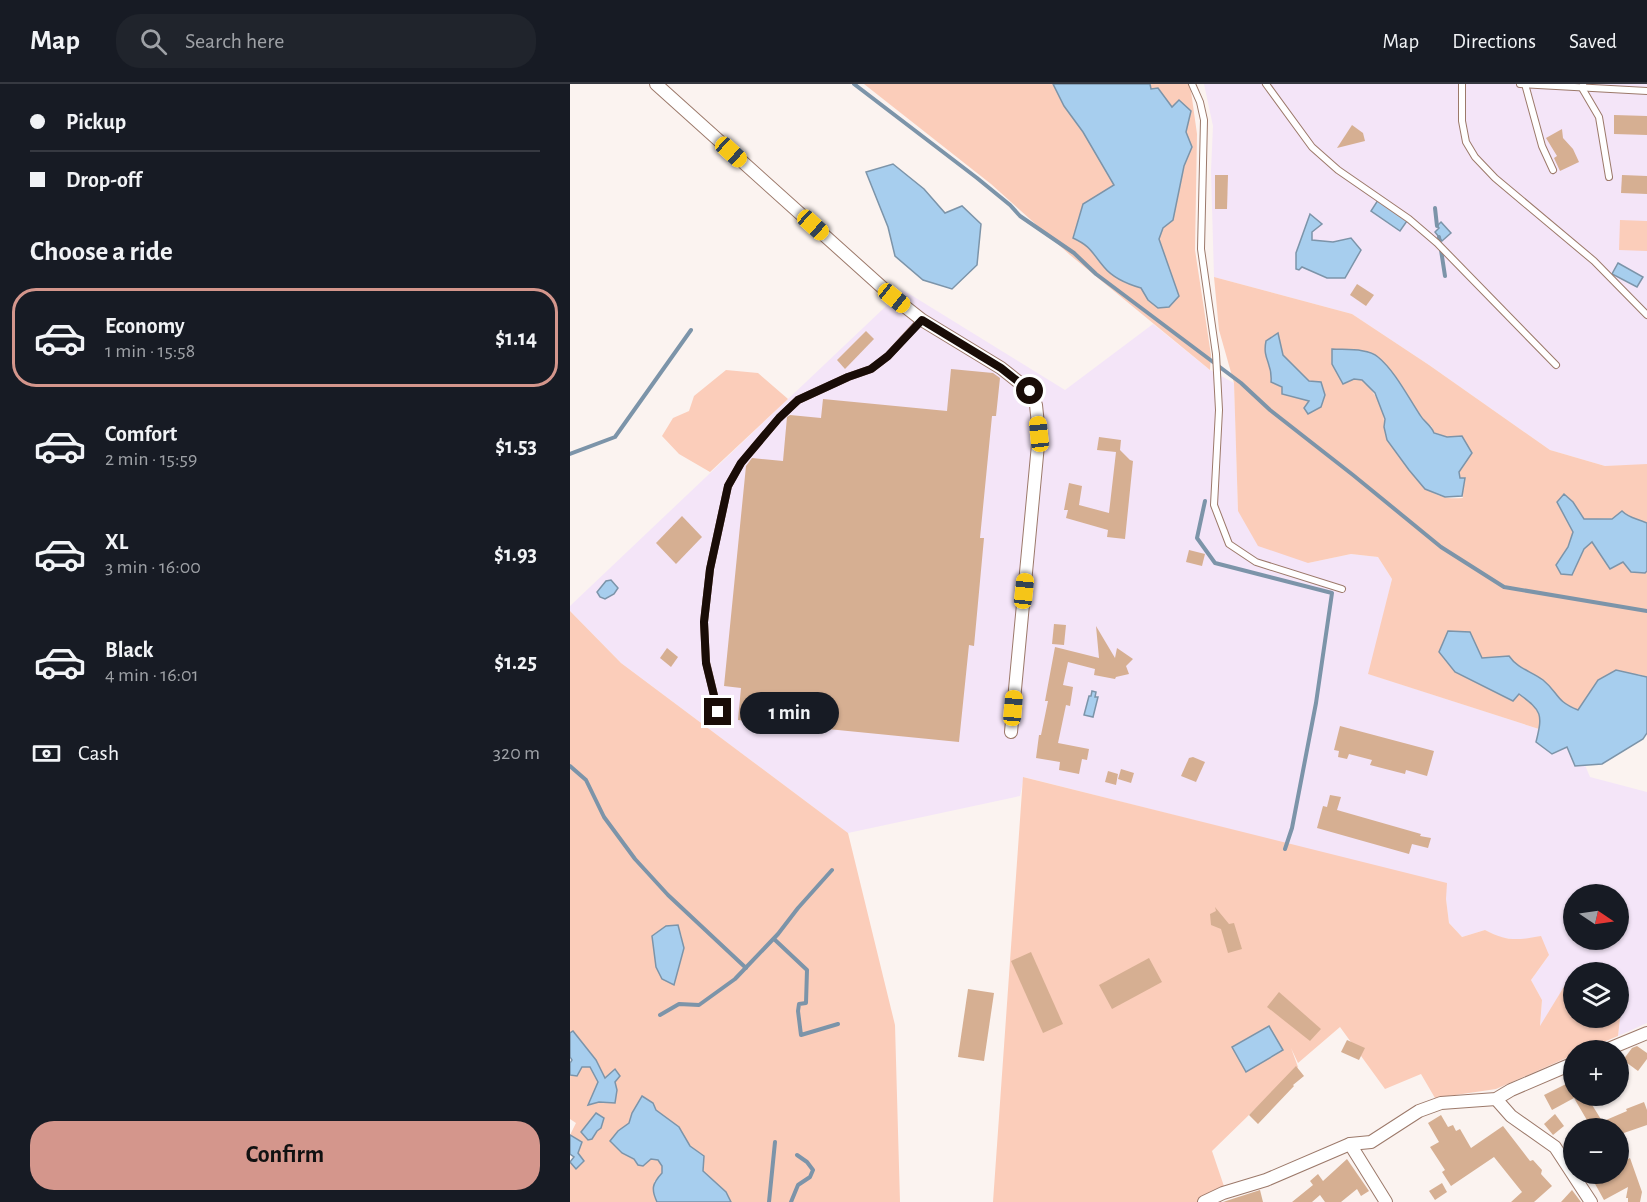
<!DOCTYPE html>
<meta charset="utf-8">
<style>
body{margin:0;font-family:"Alegreya Sans",sans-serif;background:#20242c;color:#f1f3f6;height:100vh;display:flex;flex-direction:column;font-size:22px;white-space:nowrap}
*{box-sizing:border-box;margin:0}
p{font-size:20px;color:#9ea1a6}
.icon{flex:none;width:33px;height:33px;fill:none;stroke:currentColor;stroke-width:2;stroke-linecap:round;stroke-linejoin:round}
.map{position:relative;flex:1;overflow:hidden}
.sheet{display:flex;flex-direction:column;background:#171b24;width:570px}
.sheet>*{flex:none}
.top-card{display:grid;align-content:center;height:132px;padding:0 30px;background:#171b24}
.needle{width:39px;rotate:103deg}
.controls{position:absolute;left:993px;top:800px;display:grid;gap:12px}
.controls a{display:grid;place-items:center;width:66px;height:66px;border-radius:50%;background:#171b24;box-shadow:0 2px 4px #0004;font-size:30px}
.end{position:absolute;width:27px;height:27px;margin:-14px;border:8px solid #190c07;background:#fff;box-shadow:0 0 0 3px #fff}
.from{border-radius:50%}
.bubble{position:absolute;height:42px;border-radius:21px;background:#171b24;box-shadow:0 2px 4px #0004;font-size:20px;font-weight:700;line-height:42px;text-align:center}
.car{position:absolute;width:18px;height:36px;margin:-18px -9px;border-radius:8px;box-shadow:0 0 4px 2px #0007;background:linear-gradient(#f5c518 24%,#345 0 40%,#f5c518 0 76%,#345 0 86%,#f5c518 0)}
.top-card b{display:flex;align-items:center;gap:21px;height:57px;font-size:22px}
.top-card b+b{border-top:2px solid #363941}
.top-card i{width:15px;height:15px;background:#f1f3f6}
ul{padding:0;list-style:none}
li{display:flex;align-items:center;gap:18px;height:99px;margin:0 12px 9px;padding:0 18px;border:3px solid transparent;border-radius:24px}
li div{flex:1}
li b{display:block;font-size:22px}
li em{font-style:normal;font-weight:700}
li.active{border-color:#d4968c}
li>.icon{width:54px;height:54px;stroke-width:1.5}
h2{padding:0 30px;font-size:27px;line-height:72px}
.pay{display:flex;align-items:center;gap:15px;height:66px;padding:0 30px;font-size:22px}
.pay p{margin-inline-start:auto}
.action{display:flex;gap:12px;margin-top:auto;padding:12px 30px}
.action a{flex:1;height:69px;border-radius:24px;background:#d4968c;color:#111;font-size:24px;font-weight:700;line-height:69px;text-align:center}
header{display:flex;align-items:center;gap:36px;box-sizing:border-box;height:84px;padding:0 30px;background:#171b24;border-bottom:2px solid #363941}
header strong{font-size:28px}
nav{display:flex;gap:33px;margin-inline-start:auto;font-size:21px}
.search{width:420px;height:54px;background:#20242c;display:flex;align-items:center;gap:15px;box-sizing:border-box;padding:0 21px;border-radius:24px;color:#9ea1a6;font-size:22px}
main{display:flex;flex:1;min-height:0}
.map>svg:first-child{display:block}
</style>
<header>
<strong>Map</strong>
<div class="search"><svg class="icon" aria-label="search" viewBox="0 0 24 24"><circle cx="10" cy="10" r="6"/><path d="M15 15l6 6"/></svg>Search here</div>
<nav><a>Map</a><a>Directions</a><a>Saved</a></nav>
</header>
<main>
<section class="sheet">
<div class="top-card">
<b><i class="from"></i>Pickup</b>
<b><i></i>Drop-off</b>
</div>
<h2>Choose a ride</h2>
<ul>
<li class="active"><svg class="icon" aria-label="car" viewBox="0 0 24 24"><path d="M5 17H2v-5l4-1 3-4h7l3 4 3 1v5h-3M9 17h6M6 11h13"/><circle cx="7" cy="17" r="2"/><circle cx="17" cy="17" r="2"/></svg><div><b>Economy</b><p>1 min · 15:58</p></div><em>$1.14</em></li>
<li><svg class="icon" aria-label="car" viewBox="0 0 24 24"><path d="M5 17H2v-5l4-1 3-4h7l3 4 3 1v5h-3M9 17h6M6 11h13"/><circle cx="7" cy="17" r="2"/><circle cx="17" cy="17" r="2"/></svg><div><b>Comfort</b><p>2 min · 15:59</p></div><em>$1.53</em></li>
<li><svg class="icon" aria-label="car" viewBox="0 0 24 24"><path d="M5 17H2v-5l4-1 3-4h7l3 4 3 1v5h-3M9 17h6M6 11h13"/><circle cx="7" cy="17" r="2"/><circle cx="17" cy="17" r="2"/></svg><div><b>XL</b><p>3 min · 16:00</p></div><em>$1.93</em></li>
<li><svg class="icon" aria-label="car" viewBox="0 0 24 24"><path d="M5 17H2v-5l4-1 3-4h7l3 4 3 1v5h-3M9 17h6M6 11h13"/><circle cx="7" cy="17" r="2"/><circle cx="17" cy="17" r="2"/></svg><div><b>Black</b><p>4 min · 16:01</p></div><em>$1.25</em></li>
</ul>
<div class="pay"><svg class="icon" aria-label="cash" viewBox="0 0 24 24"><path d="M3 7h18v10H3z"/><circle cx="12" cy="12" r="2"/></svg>Cash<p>320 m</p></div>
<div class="action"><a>Confirm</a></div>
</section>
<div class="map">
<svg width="1077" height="1118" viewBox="0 0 1077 1118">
<rect width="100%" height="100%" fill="#fbf3f0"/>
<!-- industrial -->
<g fill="#f4e5f8" fill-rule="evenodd">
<path d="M634,0h443v381l-42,1 -55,-16 -121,-85 -77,-51 -138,-37 -3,-106 2,-45z"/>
<path d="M333,206l162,100 88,-66 57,46 24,13 4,128 70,52 43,-9 27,3 14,22 -23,95 170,55 -3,13 31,5 8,19 10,-1 5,12 57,15v231l-29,13 4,-35 -3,-9 -1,-20h-18l-14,-7 -7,7h-5l-1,5 -9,10 -24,41 2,-28 -11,-20 18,-25 -32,-15 -18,-3 -14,-7 -23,7 -13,-14 -3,-24 -60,-30 -362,-92 -4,19 -172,37 -227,-170 -51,-52v-5zM1004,810h44v45h-44z"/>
</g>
<!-- green -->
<g fill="#fbcdba" fill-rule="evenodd">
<path d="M294,0h189l11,22 19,26 31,53 -31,19c1,12 2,26 5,38 5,22 33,40 53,46l7,12 31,-4 -20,-57 4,-11 10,-8 11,-54 8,-19 -6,-15 5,-21 -20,-1 -20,-21 -1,-5h40l7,50 -2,116 16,105 -1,15 -140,-115 -79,-71z"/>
<path d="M1050,136l27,1v30l-28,-1z"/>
<path d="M644,193l138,37 77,51 121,85 55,16 42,-2v59c-18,-9 -43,-3 -63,-4l-11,-17 -9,-8 -7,8 16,30 -5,15 -12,18 16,10 12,-26 8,-8 18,28 13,-7 22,11 2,-2v106l-9,-3 -40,6 -20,30c-23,-9 -19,-16 -35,-30 -12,-9 -25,-11 -34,-24l-27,2 -34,-27 65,70 6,-8c13,10 24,19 20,36l-171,-55 24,-95 -14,-22 -27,-3 -43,9 -50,-17 -20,-35 -4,-128 -15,-53zM708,250l5,21 26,26 12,26 -50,-25zM807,272l23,27 22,35 10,9 2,6 13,4 17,29 -5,6 1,6h5l-3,18 1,2c-6,0 -13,1 -19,-1 -31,-8 -45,-45 -60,-70 2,-18 -10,-35 -21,-47l-9,-1 -11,5z"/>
<path d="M156,286l32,3 30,26 -78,73 -31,-18 -17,-18 11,-18 16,-7 5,-15z"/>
<path d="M0,527l51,52 227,170 47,192 5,177h-169l-28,-31 1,-15 -14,-10 -11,-19 -23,-17 -24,3 -3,10 -11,8 -8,10 41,18 7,1 4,6v7l-8,9v14l3,6h-87v-40l6,7 2,-16 4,-11 -12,-7 6,-12 -6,-4v-44l7,1 5,-10 8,1 8,15 -9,22 10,-2 6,-24c-7,-18 -20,-32 -32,-47l-3,2zM111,850l3,15 -10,35zM26,1029l8,6 -9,16 -6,5 -8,-8z"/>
<path d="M453,693l424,106 -1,16 3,24 13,14 23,-7c22,12 33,10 56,6l8,19 -18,25 11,20 -2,26 25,-41 8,-8 1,40h44l1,-25 3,9 -4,35 -33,14h-11l-1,5 -77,34 -61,9 -14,-24 -36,15 -45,-62 -42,36 -7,-15 7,19 -86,84 15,44 -18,7h-216z"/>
</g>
<!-- water -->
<g fill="#a7ceee" stroke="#7c94a9" stroke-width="1.5">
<path d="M483,0h97l1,5 7,-1 14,19 7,-7 12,11 -5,21 6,15 -8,19 -11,54 -10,8 -4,11 20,57 -10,11 -11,1 -10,-8 -7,-12c-14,-4 -28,-10 -37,-21 -13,-15 -12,-20 -31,-29l10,-34 31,-19 -31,-53 -19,-26z"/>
<path d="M323,80l31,25 21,24 17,-7 19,18 -4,41 -25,24 -29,-9 -28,-24 -7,-29 -22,-55z"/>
<path d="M808,116l29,21 -7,10 -29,-20z"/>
<path d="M740,130l12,10 -10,8v8l21,2 18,-4 10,12 -16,28h-18l-25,-11 -3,3 -3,-1v-16z"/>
<path d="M871,138l10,11 -9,8 -7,-9 4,-4 -2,-2z"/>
<path d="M1048,179l25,14 -6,10 -25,-13z"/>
<path d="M708,249l5,22 26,26 12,1 4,13 -4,12 -13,7 -4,-6 5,-7 -27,-7v-7l-11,-5c2,-19 -9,-22 -5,-41z"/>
<path d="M762,265c14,1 36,-1 46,8 17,14 30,40 42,58 4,7 11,10 14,18l13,4 15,-1 10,17 -13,19 1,6h5l-3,18 -17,1 -20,-8 -16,-19 -22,-30 -3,-13 1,-8 -10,-26 -13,-13 -8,-1 -11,5 -11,-20z"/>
<path d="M994,410l9,8 11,17h28l10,-8c8,8 15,7 25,12v48l-2,2 -14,-1 -8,-10 -13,7 -18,-27 -8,7 -12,26 -11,-1 -5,-9 12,-18 5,-15 -16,-30z"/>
<path d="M41,496l7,8 -4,6 -9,5 -5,-2 -3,-5 9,-11z"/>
<path d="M878,547l22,1 12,26 27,-2c9,13 22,15 34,24 16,13 12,21 35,30l20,-30 18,-10 31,7v56l-4,6 -41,25 -27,2 -8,-19 -15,7 -16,-12c7,-28 6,-31 -17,-48l-6,7 -58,-29 -16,-20z"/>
<path d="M522,607l4,1 -1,5h3l-5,20 -9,-2 5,-19h2z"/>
<path d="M108,841l6,23 -10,37 -12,-6 -6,-12 -4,-31 14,-10z"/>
<path d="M699,942l14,24 -37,22 -14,-25z"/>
<path d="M3,947l23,29 9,18 10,-9 5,7 -5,6 2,8 -2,13 -16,-1 -11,3 10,-23 -8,-15h-8l-5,9 -7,-1v-12l2,-3 -2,-3v-24z"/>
<path d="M72,1012l11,7 3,7 23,17 11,19 14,10 -1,15 23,21 5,10h-74c-6,-13 -5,-18 5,-29v-7l-4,-6 -7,-1 -8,7 -5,-1 -4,-6 -12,-6 -12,-12 8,-10 11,-8 3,-10z"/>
<path d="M26,1029l8,5 -3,10 -4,3 -5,8 -4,1 -7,-8z"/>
<path d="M0,1051l12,7 -4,11 6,8 -8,8 -6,-7 4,-5 -4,-3z"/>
</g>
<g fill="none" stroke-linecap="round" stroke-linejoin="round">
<!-- stream -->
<g stroke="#7c94a9" stroke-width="4">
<path d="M284,0l123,94 33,27 10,11 54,37 22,21 145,109 29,27 83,65 88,72 63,40 143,24"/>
<path d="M865,124l2,18"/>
<path d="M869,153l6,39"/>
<path d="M0,370l45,-17 76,-107"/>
<path d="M635,417l-8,37 18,25 117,30 -16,110 -24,125 -7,21"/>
<path d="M0,682l16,14 18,37 31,42 33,36 78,73"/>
<path d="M204,855l33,31 -1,33 -7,1 -1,7 3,24 37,-11"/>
<path d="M90,931l19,-11 20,1 36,-26 43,-45 20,-26 34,-38"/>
<path d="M199,1118l6,-60"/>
<path d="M221,1118l7,-17 12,-8 3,-7 -6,-8 -10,-7"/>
</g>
</g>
<!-- building -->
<g fill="#d6af92">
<path d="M1044,31l33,1v19l-33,-1z"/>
<path d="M782,41l11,8 2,8 -28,7z"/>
<path d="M992,45l1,9 10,11 6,13 -19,9 -6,-13 3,-2 -11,-18z"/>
<path d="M645,91h13l-1,34h-12z"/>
<path d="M1052,91l25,1v18l-26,-1z"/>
<path d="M787,200l17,11 -8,11 -16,-11z"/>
<path d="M296,247l8,8 -29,30 -8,-9z"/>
<path d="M381,285l42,4 7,5 -4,38h-4l-12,122h4l-10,108 -5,-1 -10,97 -221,-22 3,-32 -17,-2 22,-220 6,-8 31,3 4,-44 3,-2 31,3 2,-19 124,12z"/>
<path d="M529,353l22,3 -1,10 10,10 3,1 -8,78 -18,-2 1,-7 -42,-12 2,-8h-4l5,-27 13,3 -3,19 30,8 7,-61 -19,-2z"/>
<path d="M112,432l20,21 -26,27 -20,-21z"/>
<path d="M619,466l16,4 -3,12 -16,-4z"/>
<path d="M484,540l12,1 -2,20 -12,-1z"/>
<path d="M526,542l19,32 2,-10 16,11 -7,7 3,8 -13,3 -1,2 -21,-4 1,-6 -27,-7 -5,23 10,2 -3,19 -4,-1 -8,38 31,6 -2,11 -5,-1 -3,15 -20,-4 1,-8 -24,-4 3,-23h2l7,-34h-3l10,-54 44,11z"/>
<path d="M97,564l11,9 -7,10 -11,-9z"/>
<path d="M770,642l94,25 -7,25 -21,-6 -1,4 -35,-9 2,-5 -23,-6 -2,5 -9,-2 1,-6 -5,-1z"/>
<path d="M623,673l12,5 -9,20 -15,-6 8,-18z"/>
<path d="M551,685l13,4 -3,10 -13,-4z"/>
<path d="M538,687l10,3 -2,11 -11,-3z"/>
<path d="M760,711l11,2 -4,13 84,24 -1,2 11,2 -3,10 -16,-4 -3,10 -92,-26 6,-22 4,1z"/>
<path d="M645,823l14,17 5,-1 8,26 -14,4 -7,-24 -10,-4 -1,-11 6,-3z"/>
<path d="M461,868l32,72 -20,9 -32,-72z"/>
<path d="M579,874l13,24 -50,27 -13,-24z"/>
<path d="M398,905l26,4 -10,68 -26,-4z"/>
<path d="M709,908l42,37 -11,12 -43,-34z"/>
<path d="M777,956l18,8 -6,12 -18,-8z"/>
<path d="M1067,962l10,7v6l-9,12 -15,-11 9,-12z"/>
<path d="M726,982l8,10 -11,9 1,1 -36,38 -9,-9z"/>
<path d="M1004,996v15h12l16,26 -3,2 28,-12 -1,-2 18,-7 3,8v15l-29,10v-7h-31l4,-1 -17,-29 -22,12 -8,-15z"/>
<path d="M985,1030l9,12 -11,9 -9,-11z"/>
<path d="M871,1031l7,12 5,-2 3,6 4,-2 11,19 32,-22 27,35 3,-1 9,10 -1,4 11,12 -18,16h-23l11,-10 -28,-35 -43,29 -9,-14 3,-2 -15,-23 9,-5 -11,-19z"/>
<path d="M1060,1074l12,34 -2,10h-12v-4h-2l2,-11 -24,13 -15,-27h29v-10z"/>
<path d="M777,1075l22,32 -8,5 -4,-7 -16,13h-16l-5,-7 -8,7h-20l21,-17 -3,-4 8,-7 5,7z"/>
<path d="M872,1099l5,9 -12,8 -6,-9z"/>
<path d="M690,1106l3,12h-40l3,-1z"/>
<path d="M1002,1106l9,12h-20z"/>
</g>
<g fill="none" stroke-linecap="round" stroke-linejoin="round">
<defs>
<g id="service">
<path d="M622,0l8,18 4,18 -3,129 15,105 3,56 -5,95 15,39 27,18 86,27"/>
<path d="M696,0l46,63 26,23 71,49 28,24 119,122"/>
<path d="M892,0v37l4,21 9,15 20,21 99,83 53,54"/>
<path d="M950,0l127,7"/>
<path d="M955,0l17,62 11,24"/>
<path d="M1013,1l-1,3 17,29 10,60"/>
<path d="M148,628l-12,-50 -2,-40 6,-53 18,-83 13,-23 38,-45 19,-18 50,-23 23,-8 17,-13 33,-36"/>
</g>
<g id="minor">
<path d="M86,0l238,214 28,22 79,48 29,23 6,14 3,29 -28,298"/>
<path d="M1036,966l41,-17"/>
<path d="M926,1015l15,17 44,31 36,55"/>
<path d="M780,1060l36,58"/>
<path d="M634,1118l19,-9 43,-13 84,-36 21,-2 48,-31 22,-8 55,-4 15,-9 63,-27"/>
</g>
</defs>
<!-- service casing -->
<use href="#service" stroke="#9c796a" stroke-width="8"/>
<!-- minor casing -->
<use href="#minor" stroke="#9c796a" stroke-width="14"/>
<!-- service -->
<use href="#service" stroke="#fff" stroke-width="6"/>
<!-- minor -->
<use href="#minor" stroke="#fff" stroke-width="12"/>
</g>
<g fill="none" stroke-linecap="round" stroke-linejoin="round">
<!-- route -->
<path stroke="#190c07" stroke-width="8" d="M148,628l-12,-49 -2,-41 6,-53 18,-83 13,-23 38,-45 19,-18 50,-23 23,-8 17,-13 34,-36 79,48 29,23"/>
</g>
</svg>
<div class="controls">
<a><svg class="needle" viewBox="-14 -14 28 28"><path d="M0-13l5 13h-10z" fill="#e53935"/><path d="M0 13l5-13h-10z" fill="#9ea1a6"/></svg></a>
<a><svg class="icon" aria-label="layers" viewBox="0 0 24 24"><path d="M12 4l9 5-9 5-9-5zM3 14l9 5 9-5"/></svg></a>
<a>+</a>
<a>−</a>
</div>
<i class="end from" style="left:460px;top:307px"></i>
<i class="end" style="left:148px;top:628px"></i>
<div class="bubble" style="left:170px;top:608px;width:99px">1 min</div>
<i class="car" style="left:161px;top:68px;rotate:132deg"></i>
<i class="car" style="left:243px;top:141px;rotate:132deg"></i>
<i class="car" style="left:324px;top:214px;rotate:129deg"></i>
<i class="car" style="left:469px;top:350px;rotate:354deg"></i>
<i class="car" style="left:454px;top:507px;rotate:6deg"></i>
<i class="car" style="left:443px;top:624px;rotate:5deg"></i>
</div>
</main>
